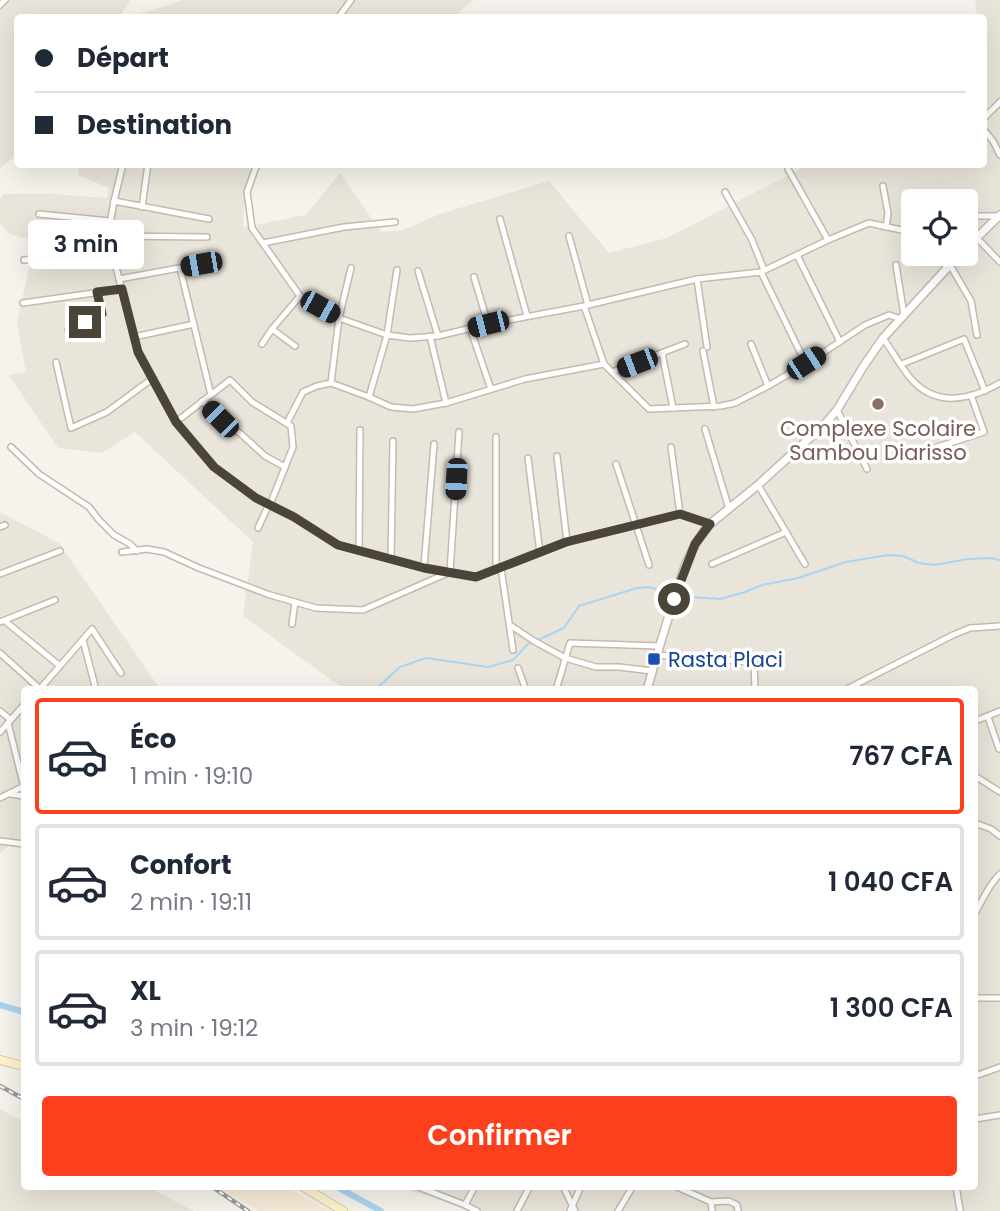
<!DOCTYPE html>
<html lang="fr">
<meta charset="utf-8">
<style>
body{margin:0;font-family:Poppins,sans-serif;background:#f2f2f3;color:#1f2937;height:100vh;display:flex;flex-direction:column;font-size:26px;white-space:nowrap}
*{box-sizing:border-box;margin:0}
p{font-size:23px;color:#747a83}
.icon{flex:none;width:38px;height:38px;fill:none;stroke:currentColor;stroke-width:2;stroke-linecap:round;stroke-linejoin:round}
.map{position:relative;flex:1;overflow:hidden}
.side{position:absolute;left:21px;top:686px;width:957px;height:504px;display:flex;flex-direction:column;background:#fff;border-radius:7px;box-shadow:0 7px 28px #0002}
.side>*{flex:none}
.guide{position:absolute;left:14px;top:14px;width:973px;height:154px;border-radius:7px;box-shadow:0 7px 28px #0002;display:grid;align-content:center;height:154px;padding:0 21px;background:#fff}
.controls{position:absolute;left:901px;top:189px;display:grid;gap:14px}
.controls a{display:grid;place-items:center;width:77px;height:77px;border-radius:7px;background:#fff;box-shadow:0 7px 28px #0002;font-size:35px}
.end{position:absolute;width:32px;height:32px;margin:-16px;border:9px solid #4b4439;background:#fff;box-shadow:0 0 0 4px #fff}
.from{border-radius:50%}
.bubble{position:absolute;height:49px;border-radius:7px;background:#fff;box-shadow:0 7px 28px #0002;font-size:23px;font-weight:600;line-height:49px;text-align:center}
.car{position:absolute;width:21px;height:42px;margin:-21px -10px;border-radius:9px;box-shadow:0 0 5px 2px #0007;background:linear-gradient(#222 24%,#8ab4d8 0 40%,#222 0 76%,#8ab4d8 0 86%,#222 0)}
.guide b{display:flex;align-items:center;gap:24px;height:66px;font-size:26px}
.guide b+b{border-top:2px solid #e0e1e3}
.guide i{width:18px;height:18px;background:#1f2937}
ul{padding:12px 0 0;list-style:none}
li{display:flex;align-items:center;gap:21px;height:116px;margin:0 14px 10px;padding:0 7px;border:4px solid #e0e1e3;border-radius:7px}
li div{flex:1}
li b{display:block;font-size:26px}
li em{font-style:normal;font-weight:600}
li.active{border-color:#fc3f1d}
li>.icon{width:63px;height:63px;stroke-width:1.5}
.action{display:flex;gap:14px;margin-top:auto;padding:14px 21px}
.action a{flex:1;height:80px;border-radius:7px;background:#fc3f1d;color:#fff;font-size:28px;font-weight:600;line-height:80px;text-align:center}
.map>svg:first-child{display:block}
</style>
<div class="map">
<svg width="1000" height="1211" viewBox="0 0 1000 1211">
<rect width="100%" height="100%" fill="#f6f3ec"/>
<!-- residential -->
<g fill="#eae5da" fill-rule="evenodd">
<path d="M0,0h131l-12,17 -101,1 -1,137 -17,13z"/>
<path d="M183,0h290l-19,17 -317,1 2,-4z"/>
<path d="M975,0h25v1211h-534l-11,-7 -58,-17 578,-1v-496l-631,-1 -101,-73 10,-74 -118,-110 -33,21 -44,-5 -49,-73 17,-3 -9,-49 12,-55 -2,-29 -20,-6 -7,-10v-23l3,-6h48l56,4 2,-10 -31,-13 1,-10h180l-14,27 -2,35 63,-12 34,-42 41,59 22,-2 37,-16 109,-33 60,72 58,-15 141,-73 176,-1v-92l1,-1 -1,-53 -7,-1zM914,201h52v53h-52z"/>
<path d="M0,512l59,31 101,146 -136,1v157l-13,-3 -11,9z"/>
<path d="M0,1109l24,13v64l124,1 46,24h-194z"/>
</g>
<!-- commercial -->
<path fill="#f7ead8" d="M219,1187h67l42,24h-69z"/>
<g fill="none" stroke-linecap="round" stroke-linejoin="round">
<!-- stream -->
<g stroke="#a9d4f2" stroke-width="2">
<path d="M678,595l10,2 32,2 25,-7 17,-7 36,-7 48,-16 42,-7 15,1 16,7 15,2 34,-6 23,-1 9,2"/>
<path d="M538,640l26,-12 15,-22 58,-18 11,-1 24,6"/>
<path d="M375,690l25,-23 26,-9 62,9 25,-7 15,-16 5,-2"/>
</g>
<!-- canal -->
<g stroke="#a9d4f2" stroke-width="6">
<path d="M0,1005l24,7"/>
<path d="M335,1186l46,25"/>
</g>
<defs>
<g id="minor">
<path d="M0,5l5,-5"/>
<path d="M338,18l13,-18"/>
<path d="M984,118l16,-16"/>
<path d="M984,130l9,11 7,14"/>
<path d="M123,164l-9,37 -6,35 30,116 38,70 38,45 42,31 38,19 44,28 86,22 52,10 91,-35 113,-28 30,10"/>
<path d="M257,164l-10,28 5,36 48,68 39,22 48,17 23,3 28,-2 50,-12 96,-18 113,-27 64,-7 67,-32 41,-17 37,8 8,-1"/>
<path d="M788,169l40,71"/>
<path d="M883,186l5,27 -2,14"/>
<path d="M725,192l27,48 12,30"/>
<path d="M114,201l95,18"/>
<path d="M142,207l6,-43"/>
<path d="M39,214l71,7"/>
<path d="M966,216h33"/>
<path d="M500,219l27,97"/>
<path d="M108,236l99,1"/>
<path d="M569,236l19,69"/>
<path d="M976,237l24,25"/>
<path d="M263,243l81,-16 51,-5"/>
<path d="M938,254l9,14"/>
<path d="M797,255l43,87"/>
<path d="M24,260l88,-9"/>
<path d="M896,265l8,50"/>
<path d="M950,265l21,36 6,34"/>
<path d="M180,268l31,127"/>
<path d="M418,271l20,65"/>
<path d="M761,272l45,92"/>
<path d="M474,277l14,47"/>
<path d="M119,279l82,-15"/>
<path d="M697,279l10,68"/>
<path d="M23,303l99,-14"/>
<path d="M584,306l20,58 45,45 72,-3 14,-3 33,-17 38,-22 59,-39 24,-10 12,4"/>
<path d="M470,328l21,61"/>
<path d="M272,329l23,17"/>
<path d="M68,330l34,-16 -5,-22"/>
<path d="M430,336l16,67"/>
<path d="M134,337l60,-13"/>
<path d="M883,338c10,14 18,29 28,41 26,29 59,21 89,4"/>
<path d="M262,344l10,-15 28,-33"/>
<path d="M751,344l17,42"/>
<path d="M703,351l11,56"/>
<path d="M662,353l11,55"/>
<path d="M56,362l15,66 36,-16 46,-34"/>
<path d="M902,364l62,-25 21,52"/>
<path d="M612,372l73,-28"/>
<path d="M331,383l8,-65 12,-50"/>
<path d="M369,397l18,-62 10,-65"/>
<path d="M202,401l18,18 21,15 24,22 20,11"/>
<path d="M837,410l30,59"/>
<path d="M176,422l54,-42 22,22 39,24 2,21 -23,58"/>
<path d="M287,423l16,-31 14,-6 14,-3 38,14 22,10 22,2 33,-6 79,-24 79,-15"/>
<path d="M705,429l24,80"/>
<path d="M496,437v133"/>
<path d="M11,447l28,27 50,33 10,13 15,15 16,9 7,7"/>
<path d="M671,447l9,67"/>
<path d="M922,452l62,-20 -13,-37"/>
<path d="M557,456l10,86"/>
<path d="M528,458l12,95"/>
<path d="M616,464l33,101"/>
<path d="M758,485l47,79"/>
<path d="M0,527l5,-2"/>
<path d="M258,528l11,-24"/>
<path d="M359,551l1,-121"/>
<path d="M122,552l25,-3 17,3 35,16 71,27 46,13 47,2 87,-38 9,-140"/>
<path d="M391,559l2,-118"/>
<path d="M712,564l74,-32"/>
<path d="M424,567l10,-123"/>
<path d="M501,568l12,82"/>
<path d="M0,574l60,-23"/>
<path d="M5,621l55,45"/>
<path d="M0,622l55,-22"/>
<path d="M292,624l3,-22"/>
<path d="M510,625l24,16 31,17 31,9h23l33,4"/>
<path d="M83,640l13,50"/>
<path d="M0,653l40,36"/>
<path d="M656,655l98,7 1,28"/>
<path d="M518,668l8,22"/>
<path d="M39,690l53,-61 29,44"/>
<path d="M556,690l14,-47 89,3"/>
<path d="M845,690l108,-55 17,-7 30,-2"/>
<path d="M0,711l11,9"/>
<path d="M988,717l11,32"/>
<path d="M975,721l25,-10"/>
<path d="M8,723l16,64"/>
<path d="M0,732l24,-27"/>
<path d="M975,776l25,16"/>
<path d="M10,794l14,2"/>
<path d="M0,798l24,-12"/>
<path d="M975,823l16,6 9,7"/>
<path d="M0,841l24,3"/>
<path d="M975,913c9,-15 12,-26 25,-39"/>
<path d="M975,998h25"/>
<path d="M975,1076l25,-9"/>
<path d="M975,1119l25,-4"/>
<path d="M416,1186l49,19 12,6"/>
<path d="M563,1186l12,25"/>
<path d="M675,1186l36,16 1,9"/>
<path d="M956,1186l4,24"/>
<path d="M711,1202l18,-1 8,4 1,6"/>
<path d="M465,1205l10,-19"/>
<path d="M517,1211l13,-25"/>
<path d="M570,1211l11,-25"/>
<path d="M618,1211l15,-25"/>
</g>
<g id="tertiary">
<path d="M966,248l34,-33"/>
<path d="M647,690c8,-29 16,-56 25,-84 9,-29 17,-59 38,-82l48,-39 67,-61 12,-14 26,-43 20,-29 77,-84"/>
</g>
<g id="secondary">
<path d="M0,1060l24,6"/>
<path d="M302,1186l41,25"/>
</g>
</defs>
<!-- minor casing -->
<use href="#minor" stroke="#c2bbae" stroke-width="8"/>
<!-- tertiary casing -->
<use href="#tertiary" stroke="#c2bbae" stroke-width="10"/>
<!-- secondary casing -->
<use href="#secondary" stroke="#d6c79b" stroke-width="10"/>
<!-- minor -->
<use href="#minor" stroke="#fff" stroke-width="5"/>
<!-- tertiary -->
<use href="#tertiary" stroke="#fff" stroke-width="7"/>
<!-- secondary -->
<use href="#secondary" stroke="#fff3cd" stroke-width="8"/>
<defs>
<g id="rail">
<path d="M0,1086l24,13"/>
<path d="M211,1186l37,25"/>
</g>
</defs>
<!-- rail casing -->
<use href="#rail" stroke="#9a9a9a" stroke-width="4.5"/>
<!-- rail -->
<use href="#rail" stroke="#fff" stroke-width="2" stroke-dasharray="5" stroke-linecap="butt"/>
</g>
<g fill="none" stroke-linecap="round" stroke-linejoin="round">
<!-- route -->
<path stroke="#4b4439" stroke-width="9" d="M85,322l17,-8 -5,-22 25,-3 16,63 38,70 38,45 42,31 38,19 44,28 86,23 52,9 90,-35 114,-28 30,10 -15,20 -21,55"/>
</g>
<!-- markers -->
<circle fill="#8d6e63" stroke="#fff" stroke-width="2.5" cx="878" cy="404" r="7"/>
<rect fill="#1a4fb4" stroke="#fff" stroke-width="2.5" x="647" y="652" width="14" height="14" rx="3.5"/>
<g text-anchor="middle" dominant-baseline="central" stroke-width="7" stroke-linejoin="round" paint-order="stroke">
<!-- education labels -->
<g font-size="21" fill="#785e54" stroke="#fff">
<text x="878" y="428">Complexe Scolaire<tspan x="878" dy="24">Sambou Diarisso</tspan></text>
</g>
<!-- transit labels -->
<g font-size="21" fill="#164399" stroke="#fff" text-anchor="start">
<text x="668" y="659">Rasta Placi</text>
</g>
</g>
</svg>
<div class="controls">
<a><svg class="icon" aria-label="locate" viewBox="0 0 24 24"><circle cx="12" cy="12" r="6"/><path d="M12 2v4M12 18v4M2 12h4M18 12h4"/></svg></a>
</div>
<i class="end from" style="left:674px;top:599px"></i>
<i class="end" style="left:85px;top:322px"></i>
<div class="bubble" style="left:28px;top:220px;width:116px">3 min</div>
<i class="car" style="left:201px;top:264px;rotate:260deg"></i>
<i class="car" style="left:320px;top:307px;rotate:119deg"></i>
<i class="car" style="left:488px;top:324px;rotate:256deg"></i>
<i class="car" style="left:637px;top:363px;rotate:249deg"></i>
<i class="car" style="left:806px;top:363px;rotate:57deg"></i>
<i class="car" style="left:220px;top:419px;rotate:315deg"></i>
<i class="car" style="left:456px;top:479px;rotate:183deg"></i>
<div class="guide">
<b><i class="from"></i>Départ</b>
<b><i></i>Destination</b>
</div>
<section class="side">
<ul>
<li class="active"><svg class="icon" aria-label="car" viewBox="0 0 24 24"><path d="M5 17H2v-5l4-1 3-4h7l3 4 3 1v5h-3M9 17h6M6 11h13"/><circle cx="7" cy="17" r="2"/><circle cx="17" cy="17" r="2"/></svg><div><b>Éco</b><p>1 min · 19:10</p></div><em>767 CFA</em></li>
<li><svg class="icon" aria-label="car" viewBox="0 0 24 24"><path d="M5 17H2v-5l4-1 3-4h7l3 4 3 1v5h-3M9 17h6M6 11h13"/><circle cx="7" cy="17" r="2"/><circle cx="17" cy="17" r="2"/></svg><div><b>Confort</b><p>2 min · 19:11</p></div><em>1 040 CFA</em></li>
<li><svg class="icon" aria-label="car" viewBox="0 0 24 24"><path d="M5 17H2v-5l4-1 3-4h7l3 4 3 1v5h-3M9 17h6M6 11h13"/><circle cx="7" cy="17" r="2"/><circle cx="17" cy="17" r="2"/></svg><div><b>XL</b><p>3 min · 19:12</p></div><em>1 300 CFA</em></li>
</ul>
<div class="action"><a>Confirmer</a></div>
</section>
</div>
